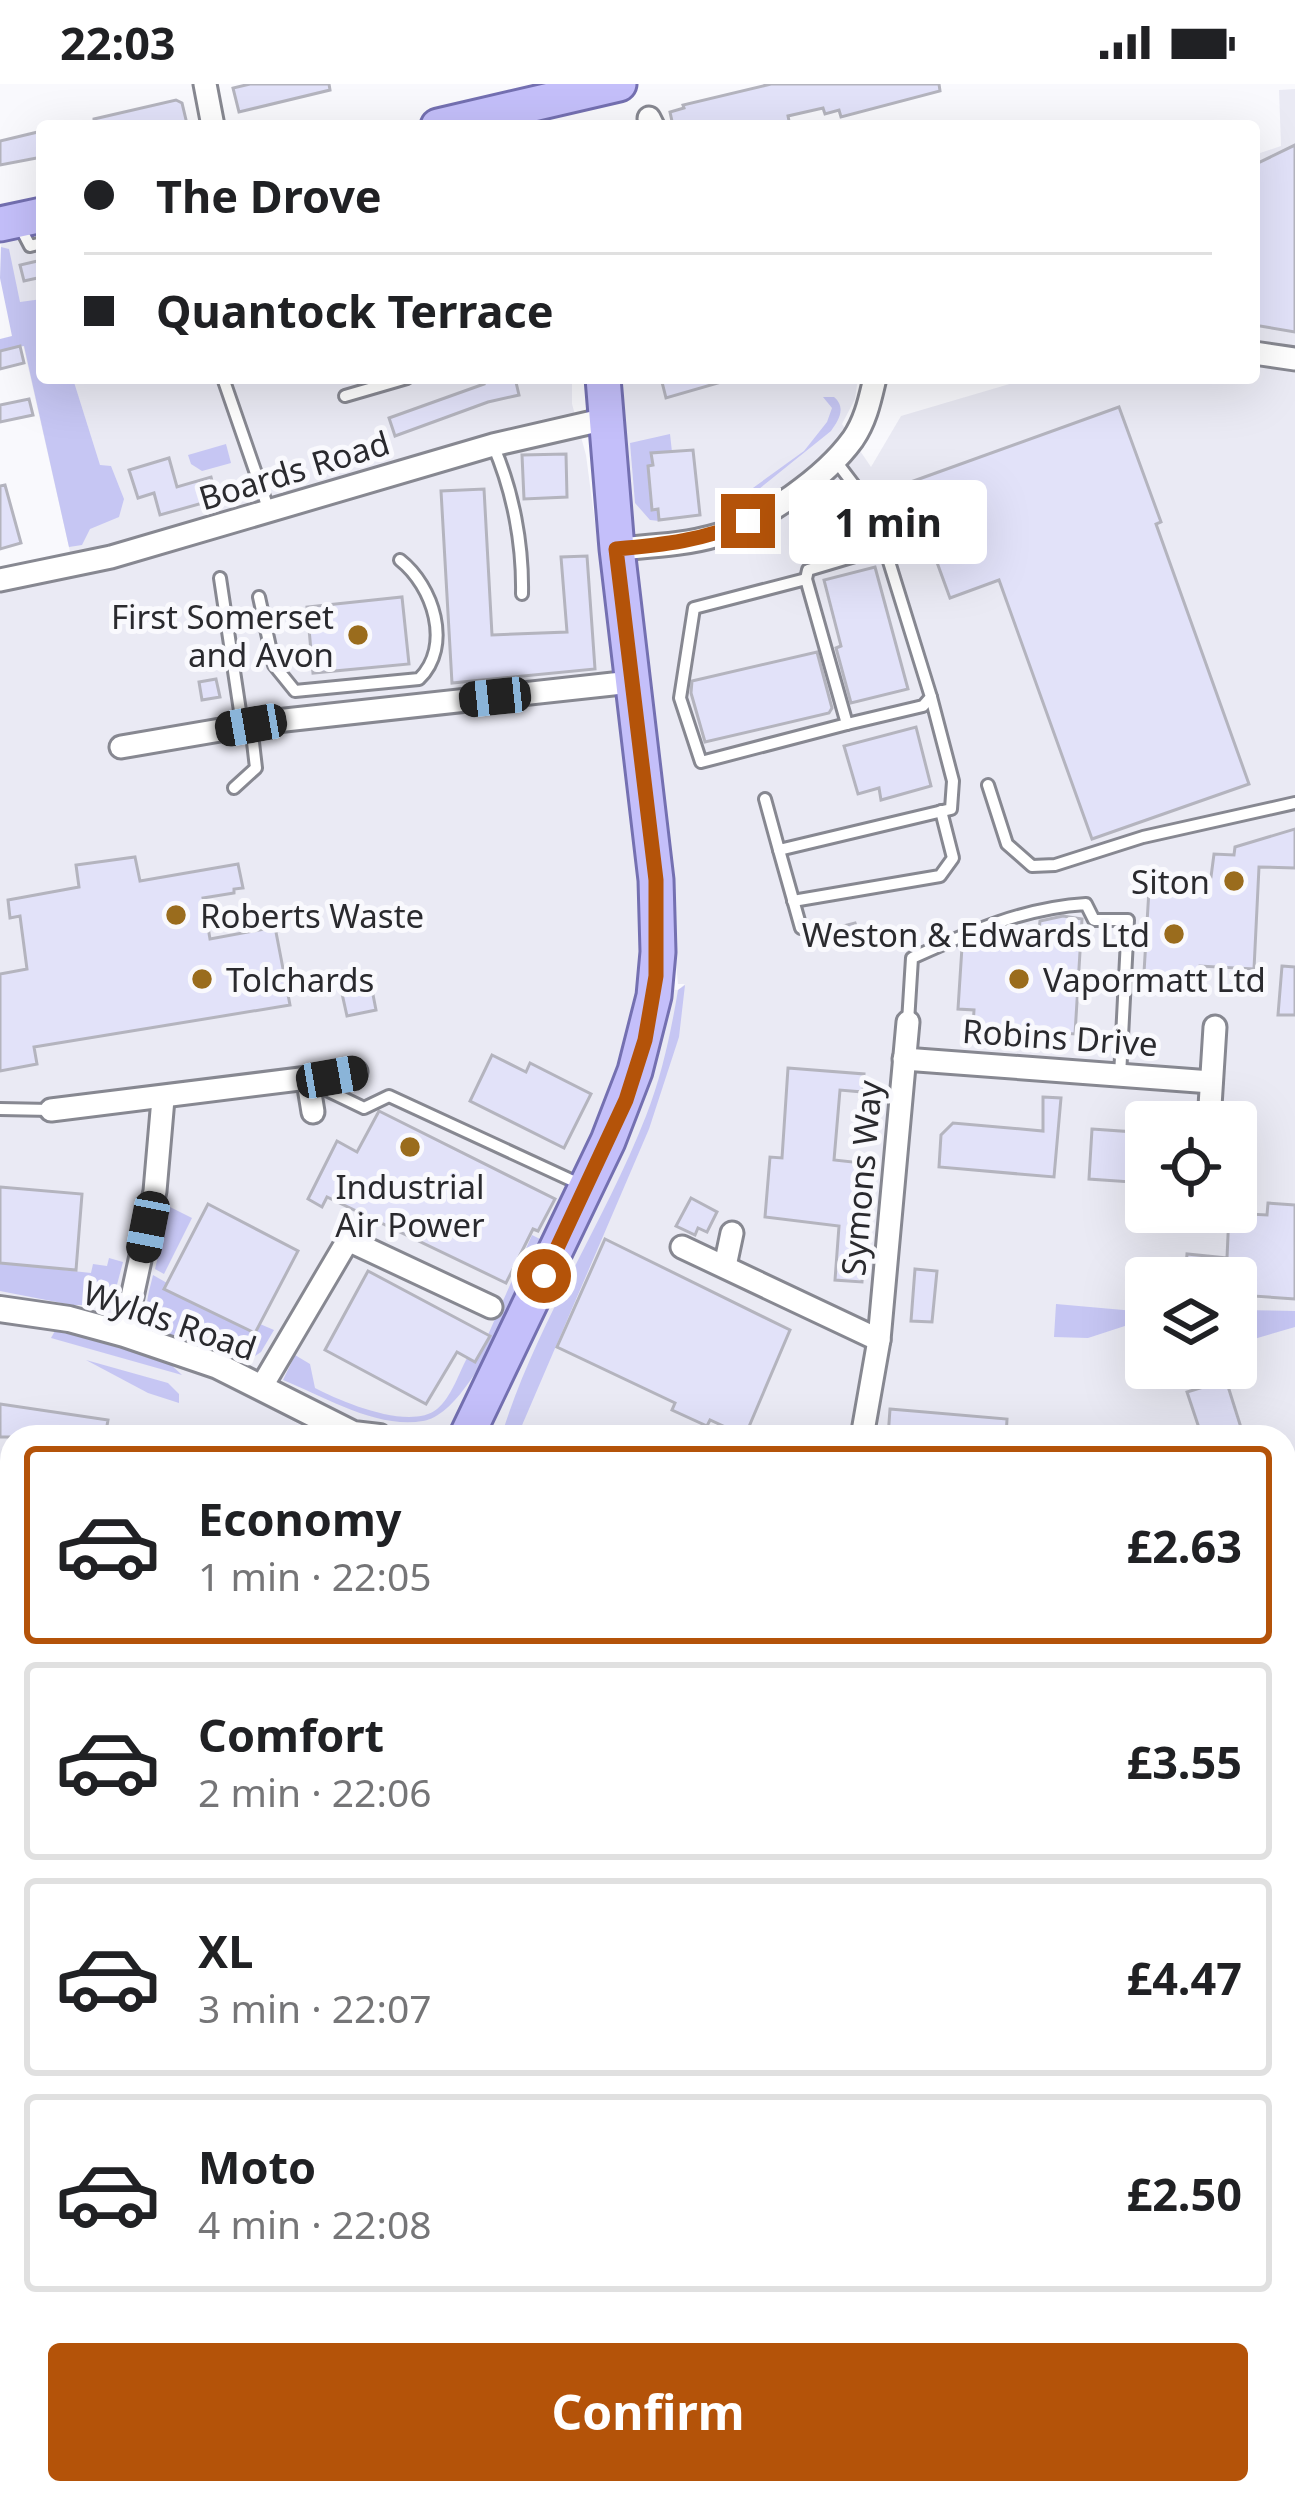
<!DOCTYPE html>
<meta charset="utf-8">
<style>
body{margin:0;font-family:"Noto Sans",sans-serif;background:#f6f6f6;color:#202124;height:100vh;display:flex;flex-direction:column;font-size:45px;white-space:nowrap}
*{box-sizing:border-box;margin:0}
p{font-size:39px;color:#757577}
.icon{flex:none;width:66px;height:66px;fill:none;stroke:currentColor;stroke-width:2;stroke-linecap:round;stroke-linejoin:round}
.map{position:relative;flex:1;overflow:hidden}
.drawer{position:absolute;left:0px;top:1341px;width:1296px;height:1080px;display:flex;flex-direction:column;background:#fff;border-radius:36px 36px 0 0;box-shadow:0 12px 48px #0002}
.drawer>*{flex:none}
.guide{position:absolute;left:36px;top:36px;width:1224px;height:264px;border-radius:12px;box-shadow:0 12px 48px #0002;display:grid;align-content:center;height:264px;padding:0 48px;background:#fff}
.controls{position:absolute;left:1125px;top:1017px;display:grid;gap:24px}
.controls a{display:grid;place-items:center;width:132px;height:132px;border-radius:12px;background:#fff;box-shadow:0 12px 48px #0002;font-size:60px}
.end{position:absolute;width:54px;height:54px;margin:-27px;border:15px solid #b45309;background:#fff;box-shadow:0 0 0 6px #fff}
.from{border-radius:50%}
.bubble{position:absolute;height:84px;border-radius:12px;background:#fff;box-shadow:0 12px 48px #0002;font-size:39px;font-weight:700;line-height:84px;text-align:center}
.car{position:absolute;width:36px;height:72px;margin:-36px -18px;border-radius:15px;box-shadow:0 0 9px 3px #0007;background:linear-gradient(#222 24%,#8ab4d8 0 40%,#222 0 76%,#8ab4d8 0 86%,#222 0)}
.guide b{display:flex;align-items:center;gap:42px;height:114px;font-size:45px}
.guide b+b{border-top:3px solid #e0e0e0}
.guide i{width:30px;height:30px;background:#202124}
ul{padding:21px 0 0;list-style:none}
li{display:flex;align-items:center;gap:36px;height:198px;margin:0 24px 18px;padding:0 24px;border:6px solid #e0e0e0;border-radius:12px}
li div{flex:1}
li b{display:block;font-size:45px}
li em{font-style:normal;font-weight:700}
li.current{border-color:#b45309}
li>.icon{width:108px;height:108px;stroke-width:1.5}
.cta{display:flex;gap:24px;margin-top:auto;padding:24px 48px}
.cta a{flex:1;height:138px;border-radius:12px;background:#b45309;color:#fff;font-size:48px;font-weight:700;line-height:138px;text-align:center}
.status{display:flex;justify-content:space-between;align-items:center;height:84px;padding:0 60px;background:#fff;direction:ltr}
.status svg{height:33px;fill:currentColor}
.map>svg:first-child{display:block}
</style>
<div class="status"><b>22:03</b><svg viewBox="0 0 49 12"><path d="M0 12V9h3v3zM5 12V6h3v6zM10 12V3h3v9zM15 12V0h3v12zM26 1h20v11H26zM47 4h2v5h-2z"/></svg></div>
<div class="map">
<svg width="1295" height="2421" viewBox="0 0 1295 2421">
<rect width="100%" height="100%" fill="#f9f9fd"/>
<!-- built -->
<path fill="#eaeaf4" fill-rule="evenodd" d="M1295,5v1608l-11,-1v-259h-1272v331l-12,-5v-1183l73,-15 -72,-318 1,-7 40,-9v147h530v26l14,51 54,410 6,67 -6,56 38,2 7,-6h-7l-52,-516 -3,-90h235l-3,21 -13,25 29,43 30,-51 129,-38h224v-223l27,-9 -2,-56zM1146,1038h90v90h-90zM1146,1194h90v90h-90z"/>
<!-- green -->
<g fill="#c6c6f3">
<path d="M1,163l8,2 11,53 22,-3v79h13l1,4 17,-3 27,86 11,1 13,33 -5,18 -29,12 -8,16 -13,2 -45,-201 -24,4v-11l12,-3 -12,-58z"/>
<path d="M823,313h11c13,11 4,24 -3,34l-77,62 -33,18 83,-60 23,-29 5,-14z"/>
<path d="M670,350l2,18 -24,14 4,43h6l1,12 -9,-1 -15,-17 -5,-60z"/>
<path d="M226,360l5,19 -29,8 -11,-7 -3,-9z"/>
<path d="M685,901l-6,52 -30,92 -132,308h-16c35,-114 102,-211 145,-321 16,-41 25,-84 32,-126z"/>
<path d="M170,1123l22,11 -28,56 -9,-5z"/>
<path d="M532,1151l10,5c-21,42 -71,174 -119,181 -46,8 -98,-24 -140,-41l12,-25 15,9 5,24c27,14 95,43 122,21 14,-11 22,-36 30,-51l9,4z"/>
<path d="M109,1174l14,4 -9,34 -11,9h-31l-72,-14v-28l91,10 2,-9 14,2z"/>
<path d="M153,1191l14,8 -2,6 89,44 6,-9 14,6 -13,22 -18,12 -83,-31c-21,-15 -12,-36 -7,-58z"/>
<path d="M1056,1220l90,8v29l-7,2 -8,-19 -43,14 -34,-1z"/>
<path d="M1236,1226l59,1v16l-41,12 -18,-14z"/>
<path d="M56,1245l112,33 14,13 -131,-37z"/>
<path d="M86,1276l82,23 11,11v9l-31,-10z"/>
<path d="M0,1679l12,5v76l-12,-6z"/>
<path d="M1284,1808h11v88l-11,4z"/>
<path d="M0,1851l12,6v80l-12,1z"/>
<path d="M12,2229v133l-12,6v-113z"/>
<path d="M92,2409h73l3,9 -8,3 -18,-9 -4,9h-45z"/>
</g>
<!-- forest -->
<path fill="#bdbcf4" d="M325,2409h120l-9,12h-90z"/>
<!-- water -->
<g fill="#a09ed4">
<rect x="1284" y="1658" width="11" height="96"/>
<path d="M0,1754l12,6v97l-12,-6z"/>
</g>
<!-- building -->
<g fill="#e2e2f9" stroke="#b4b4be" stroke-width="3">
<path d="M250,0h79l1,6 -91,22 -6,-24z"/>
<path d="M771,0h168l1,7 -99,26 -2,-7 -14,4 -2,-6 -35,8 2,10h-117l-3,-14 14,-4 -1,-3z"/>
<path d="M176,16l6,3 5,21 -93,2v-7z"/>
<path d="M42,47v26l-42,8v-24z"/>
<path d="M1295,61v187l-41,-7v-160z"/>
<path d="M42,176v17l-18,4 -4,-16z"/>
<path d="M20,262l4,17 -24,6v-18z"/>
<path d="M482,294h33l4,17 -31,7 -93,34 -6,-18 95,-34z"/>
<path d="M661,294h56l1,5 -52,15z"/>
<path d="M29,315l4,16 -33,7v-17z"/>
<path d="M1119,323l42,115 -5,2 93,260 -157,55 -93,-259 -49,18 -42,-115z"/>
<path d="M693,366l7,65 -41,5 -1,-11 -6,1 -4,-44 5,-1 -2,-12z"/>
<path d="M566,370l1,43 -43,2 -2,-44z"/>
<path d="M169,374l8,29 34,-10 6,22 -57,16 -6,-22 -16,5 -9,-28z"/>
<path d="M5,401l16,58 -21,6v-63z"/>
<path d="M484,405l8,146 75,-3 -6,-75 26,-1 8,113 -143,14 -11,-192z"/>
<path d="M875,483l33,122 -57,14 -15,-55 5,-2 -17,-66z"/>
<path d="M402,513l7,67 -96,9 -6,-66z"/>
<path d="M817,568l15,56 -3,5 -124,29 -14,-49 1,-12z"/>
<path d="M216,595l4,18 -18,3 -3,-18z"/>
<path d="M916,643l15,59 -50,14 -2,-12 -21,6 -14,-48z"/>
<path d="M1295,745v39l-36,-1 -5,102 -54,-3 -2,27 -55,-4 7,-116 61,4 3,-23 20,1 1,-8z"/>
<path d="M135,773l5,24 98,-17 5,24 -9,1v4l-31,5 7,41 65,-12 15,78 -256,42 3,17 -37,7v-97l27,-5 -7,-53 -10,2 -2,-18 71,-13 -3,-22z"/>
<path d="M1063,832l19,3 -7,115 -102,-7 1,-17 -16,-1 4,-62 25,2 1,-13 23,-8 28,2 1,-9z"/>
<path d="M855,839l5,16 -24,7 -5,-17z"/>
<path d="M1282,882l13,1v48h-17z"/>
<path d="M369,890l7,36 -29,6 -8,-36z"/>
<path d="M492,971l34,17 4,-9 61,31 -27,54 -94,-47z"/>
<path d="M788,984l76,6 -1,18 -23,-2 -6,70 28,3 -2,23 9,1 -7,95 -27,-2 4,-54 -74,-9 5,-60 12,1z"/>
<path d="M1043,1013l18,1 -7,79 -115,-10 2,-32 12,-12 90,8z"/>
<path d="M379,1027l176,88 -17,32 -5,-2 -27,54 -179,-86 -5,10 -14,-8 29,-58 20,11z"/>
<path d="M1092,1045l42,3 -3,50 -42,-3z"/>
<path d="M0,1103l82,7 -6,76 -76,-7z"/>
<path d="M691,1114l26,14 -10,20 -9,-4 -3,7 -19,-9z"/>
<path d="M1268,1119l27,2v94l-41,-3 -1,13 -17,-1v-30h-51l2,-24 40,4 2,-45 38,2z"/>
<path d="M208,1120l90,47 -43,82 -91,-44z"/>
<path d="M605,1155l185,91 -45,106 -35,-16 -3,6 -35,-16 3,-7 -118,-56z"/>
<path d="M915,1185l22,2 -5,51 -21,-1z"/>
<path d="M368,1187l122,65 -15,26 -18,-10 -31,52 -101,-54z"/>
<path d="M1226,1296l18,57h-42l-15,-45z"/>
<path d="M0,1320l108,16 -3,17h-105z"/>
<path d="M890,1325l117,10 -1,18h-118z"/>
</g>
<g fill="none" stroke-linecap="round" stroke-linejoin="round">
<defs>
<g id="service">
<path d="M18,139l12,23 12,-3"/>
<path d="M223,294l46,133"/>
<path d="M345,312l62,-18"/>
<path d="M493,361c20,46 30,99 29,149"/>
<path d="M835,376l38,50 58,187 -8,9 -76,18 -41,-145 2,-9 77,-23"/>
<path d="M220,494l20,133 11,14 5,43 -22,20"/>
<path d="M806,495l-112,29 -14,90 21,64 146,-38"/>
<path d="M259,513l15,68 21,26 124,-12c34,-33 14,-93 -19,-119"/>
<path d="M988,701l19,59 25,22 23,-1 88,-28 152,-34"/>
<path d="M765,715l14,51 172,-41 2,-28 -22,-84"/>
<path d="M779,766l22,78"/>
<path d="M793,817l147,-25 13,-18 -12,-47"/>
<path d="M908,938l4,-64c58,-26 110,-50 174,-54l8,16h34l-8,156"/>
<path d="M312,999l52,25 25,-12 195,90"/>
<path d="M0,1025l51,1"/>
<path d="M0,1945l12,-1"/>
<path d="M1284,2337l11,12"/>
<path d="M470,2421l3,-5"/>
</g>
<g id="minor">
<path d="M205,0l8,42"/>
<path d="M649,34l4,8"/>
<path d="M1254,269l41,6"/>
<path d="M617,465c33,-3 68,-4 101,-14 47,-16 106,-56 135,-96 13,-19 17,-40 22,-61"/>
<path d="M0,496l111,-23 382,-112 113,-26"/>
<path d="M121,663l146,-25 364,-40"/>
<path d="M904,975l307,23"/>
<path d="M308,997l5,31"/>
<path d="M51,1026l305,-38"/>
<path d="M1209,1038l6,-95"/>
<path d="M682,1163l197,93"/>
<path d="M725,1182l7,-33"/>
<path d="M124,1250l31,-143 8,-92"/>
<path d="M262,1302l86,-146 143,67"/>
<path d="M862,1353l17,-97 29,-318"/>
<path d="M1284,1497l11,-5"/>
<path d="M1284,1974l11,-2"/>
<path d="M0,2029l12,29"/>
<path d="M0,2191l12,-36"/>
<path d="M1284,2282l11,-7"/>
<path d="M0,2397l12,-3"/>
<path d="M851,2409l10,12"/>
<path d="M0,2414l15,7"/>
<path d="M296,2421l7,-12"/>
<path d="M781,2421l13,-12"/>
<path d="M1067,2421l18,-12"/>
</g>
<g id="tertiary">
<path d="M0,1225l69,10 55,15 94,32 135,68 26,3"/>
<path d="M1284,1462l11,-4"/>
</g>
<g id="primary">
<path d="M438,42l181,-42"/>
<path d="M0,140l42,-9"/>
<path d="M466,1353l142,-296 27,-70 19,-75 4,-44 -2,-72 -39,-331 -14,-171"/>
<path d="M55,2409l1,12"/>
</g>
</defs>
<!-- service casing -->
<use href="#service" stroke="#878891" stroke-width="16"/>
<!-- minor casing -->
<use href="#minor" stroke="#878891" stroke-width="27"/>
<!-- tertiary casing -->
<use href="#tertiary" stroke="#878891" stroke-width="30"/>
<!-- primary casing -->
<use href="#primary" stroke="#7470b1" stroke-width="39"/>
<!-- service -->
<use href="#service" stroke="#fff" stroke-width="10"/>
<!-- minor -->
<use href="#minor" stroke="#fff" stroke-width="21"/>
<!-- tertiary -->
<use href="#tertiary" stroke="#fff" stroke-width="24"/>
<!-- primary -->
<use href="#primary" stroke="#c4bffa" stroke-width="33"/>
</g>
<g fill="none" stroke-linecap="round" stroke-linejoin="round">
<!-- route -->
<path stroke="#b45309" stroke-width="15" d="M544,1192l82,-176 19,-60 11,-64v-96l-40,-331c47,-4 89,-9 132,-28"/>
</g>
<!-- markers -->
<g fill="#9a6c1d" stroke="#f9f9fd" stroke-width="4.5">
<circle cx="358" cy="551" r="12"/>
<circle cx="1234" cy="797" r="12"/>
<circle cx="176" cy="831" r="12"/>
<circle cx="1174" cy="850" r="12"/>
<circle cx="202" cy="895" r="12"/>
<circle cx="1019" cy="895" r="12"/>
<circle cx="410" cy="1063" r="12"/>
</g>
<g text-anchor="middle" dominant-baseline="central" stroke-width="10" stroke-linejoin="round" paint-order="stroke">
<!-- street labels -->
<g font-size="33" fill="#2a2a2e" stroke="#f9f9fd">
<text transform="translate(294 386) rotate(-17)">Boards Road</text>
<text transform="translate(1060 953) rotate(4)">Robins Drive</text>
<text transform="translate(861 1094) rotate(-85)">Symons Way</text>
<text transform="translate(170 1236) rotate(19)">Wylds Road</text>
</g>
<!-- poi labels -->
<g font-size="33" fill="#2a2a2e" stroke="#f9f9fd" text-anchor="end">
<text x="334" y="532">First Somerset<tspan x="334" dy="38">and Avon</tspan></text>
<text x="1210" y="797">Siton</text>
<text x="200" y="831" text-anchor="start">Roberts Waste</text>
<text x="1150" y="850">Weston &amp; Edwards Ltd</text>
<text x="226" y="895" text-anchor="start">Tolchards</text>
<text x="1043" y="895" text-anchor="start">Vapormatt Ltd</text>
<text x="410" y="1102" text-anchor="middle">Industrial<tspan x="410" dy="38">Air Power</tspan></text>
</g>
</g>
</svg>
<div class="controls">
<a><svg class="icon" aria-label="locate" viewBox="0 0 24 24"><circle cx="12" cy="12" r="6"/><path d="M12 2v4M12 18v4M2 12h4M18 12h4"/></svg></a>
<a><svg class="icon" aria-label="layers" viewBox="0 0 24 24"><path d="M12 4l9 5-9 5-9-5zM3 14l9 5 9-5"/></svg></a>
</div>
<i class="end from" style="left:544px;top:1192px"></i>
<i class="end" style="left:748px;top:437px"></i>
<div class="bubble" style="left:789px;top:396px;width:198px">1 min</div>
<i class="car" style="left:495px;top:613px;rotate:264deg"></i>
<i class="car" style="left:251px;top:641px;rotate:260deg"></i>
<i class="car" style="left:332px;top:993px;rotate:80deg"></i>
<i class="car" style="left:148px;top:1143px;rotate:191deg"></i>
<div class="guide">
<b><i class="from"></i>The Drove</b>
<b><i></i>Quantock Terrace</b>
</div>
<section class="drawer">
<ul>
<li class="current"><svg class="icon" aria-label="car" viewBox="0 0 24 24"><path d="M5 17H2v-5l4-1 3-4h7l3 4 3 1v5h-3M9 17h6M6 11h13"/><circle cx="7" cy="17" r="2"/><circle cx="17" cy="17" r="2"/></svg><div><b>Economy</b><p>1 min · 22:05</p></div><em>£2.63</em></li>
<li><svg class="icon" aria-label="car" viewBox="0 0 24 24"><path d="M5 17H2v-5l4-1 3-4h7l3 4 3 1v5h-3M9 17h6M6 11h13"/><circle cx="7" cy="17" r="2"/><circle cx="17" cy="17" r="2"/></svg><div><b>Comfort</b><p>2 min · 22:06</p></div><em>£3.55</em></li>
<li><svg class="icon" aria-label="car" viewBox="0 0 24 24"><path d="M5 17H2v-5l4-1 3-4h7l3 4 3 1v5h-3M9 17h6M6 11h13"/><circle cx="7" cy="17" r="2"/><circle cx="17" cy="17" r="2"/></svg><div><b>XL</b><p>3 min · 22:07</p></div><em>£4.47</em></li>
<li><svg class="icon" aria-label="car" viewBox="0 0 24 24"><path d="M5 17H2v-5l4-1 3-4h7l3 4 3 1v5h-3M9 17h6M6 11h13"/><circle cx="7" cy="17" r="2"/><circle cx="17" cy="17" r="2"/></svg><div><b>Moto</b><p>4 min · 22:08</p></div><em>£2.50</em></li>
</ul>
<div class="cta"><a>Confirm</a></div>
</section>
</div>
